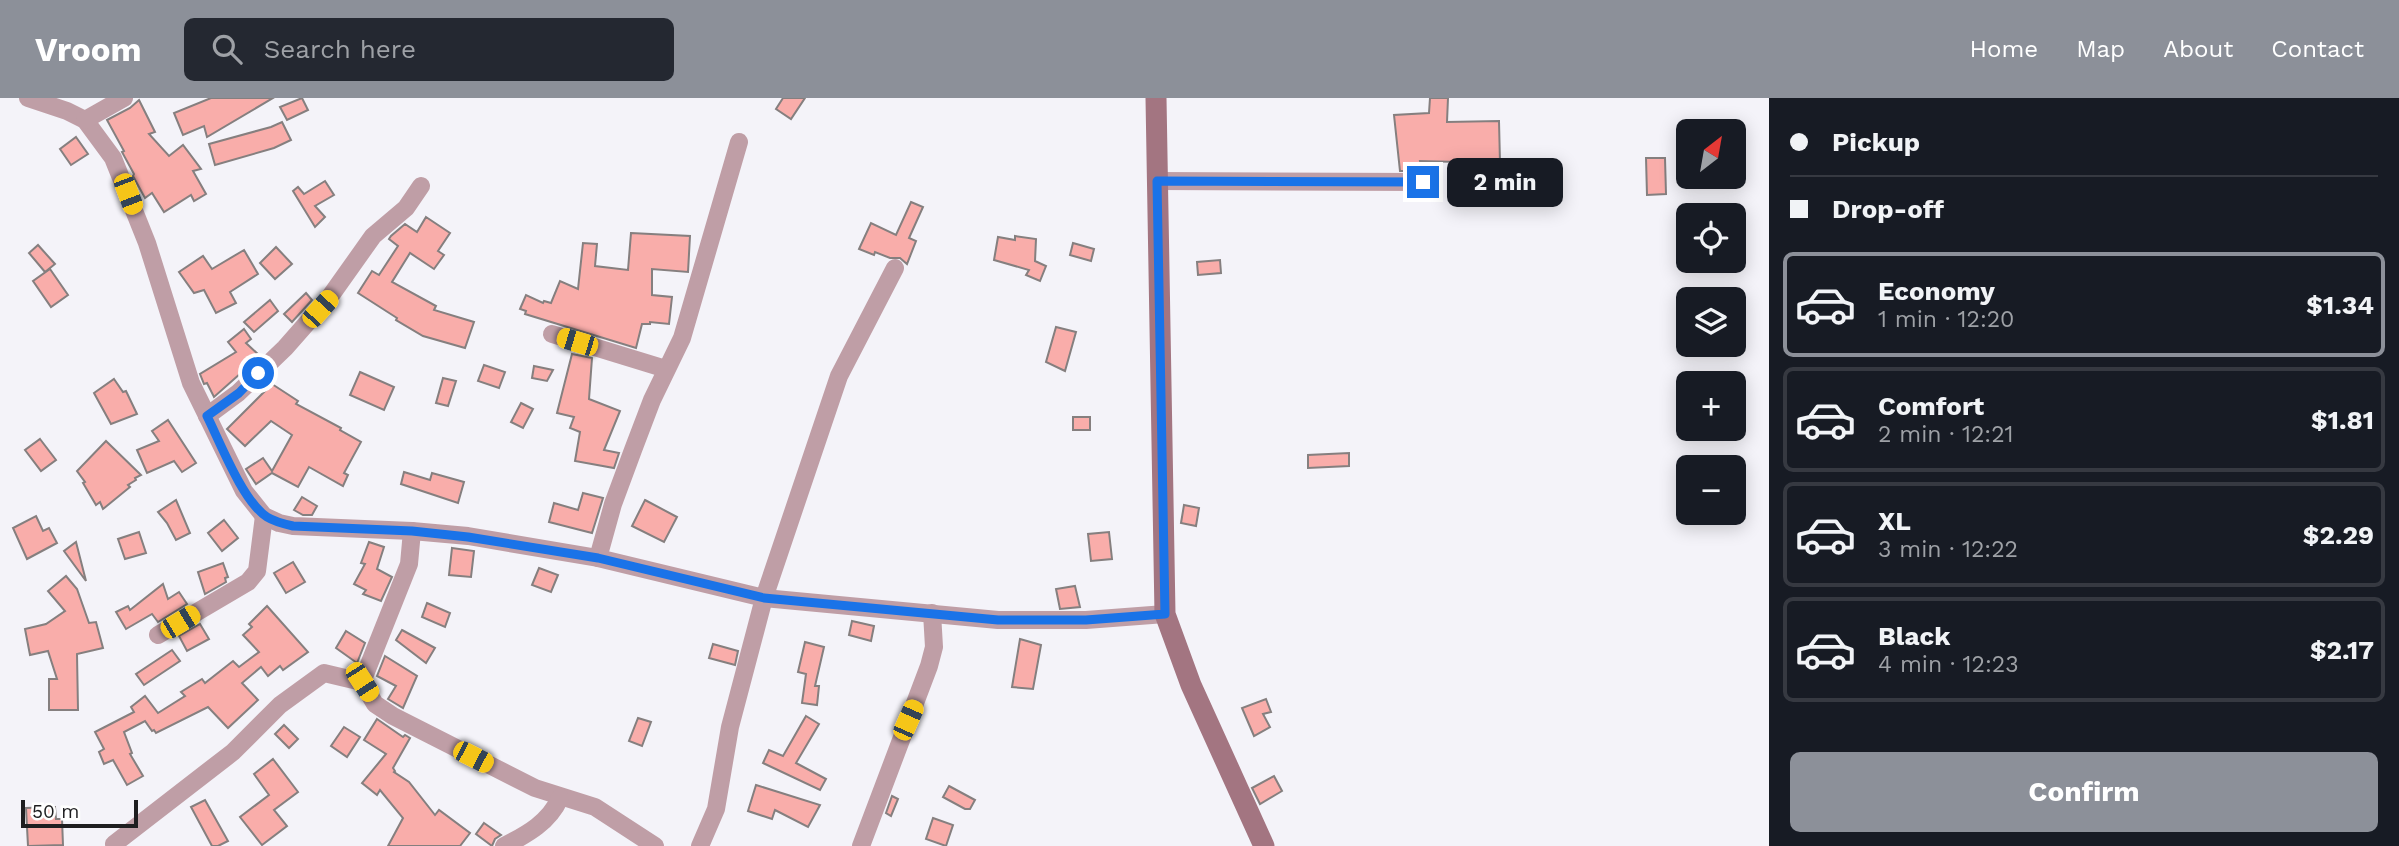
<!DOCTYPE html>
<meta charset="utf-8">
<style>
body{margin:0;font-family:"Work Sans",sans-serif;background:#242831;color:#f1f3f6;height:100vh;display:flex;flex-direction:column;font-size:26px;white-space:nowrap}
*{box-sizing:border-box;margin:0}
p{font-size:23px;color:#9ea1a6}
.icon{flex:none;width:38px;height:38px;fill:none;stroke:currentColor;stroke-width:2;stroke-linecap:round;stroke-linejoin:round}
.map{position:relative;flex:1;overflow:hidden}
.panel{display:flex;flex-direction:column;background:#171b24;width:630px}
.panel>*{flex:none}
.hud{display:grid;align-content:center;height:154px;padding:0 21px;background:#171b24}
.needle{width:46px;rotate:31deg}
.buttons{position:absolute;left:1676px;top:21px;display:grid;gap:14px}
.buttons a{display:grid;place-items:center;width:70px;height:70px;border-radius:10px;background:#171b24;box-shadow:0 4px 18px #0003;font-size:35px}
.scale{position:absolute;left:21px;bottom:18px;width:117px;box-sizing:border-box;padding-left:7px;border:4px solid #1e1e20;border-top:0;font-size:19px;line-height:24px;white-space:nowrap;color:#1e1e20;-webkit-text-stroke:5px #fff;paint-order:stroke}
.end{position:absolute;width:32px;height:32px;margin:-16px;border:9px solid #1a73e8;background:#fff;box-shadow:0 0 0 4px #fff}
.from{border-radius:50%}
.bubble{position:absolute;height:49px;border-radius:10px;background:#171b24;box-shadow:0 4px 18px #0003;font-size:23px;font-weight:700;line-height:49px;text-align:center}
.car{position:absolute;width:21px;height:42px;margin:-21px -10px;border-radius:9px;box-shadow:0 0 5px 2px #0007;background:linear-gradient(#f5c518 24%,#345 0 40%,#f5c518 0 76%,#345 0 86%,#f5c518 0)}
.hud b{display:flex;align-items:center;gap:24px;height:66px;font-size:26px}
.hud b+b{border-top:2px solid #363941}
.hud i{width:18px;height:18px;background:#f1f3f6}
ul{padding:0;list-style:none}
li{display:flex;align-items:center;gap:21px;height:105px;margin:0 14px 10px;padding:0 7px;border:4px solid #363941;border-radius:10px}
li div{flex:1}
li b{display:block;font-size:26px}
li em{font-style:normal;font-weight:700}
li.current{border-color:#8c9099}
li>.icon{width:63px;height:63px;stroke-width:1.5}
.button{display:flex;gap:14px;margin-top:auto;padding:14px 21px}
.button a{flex:1;height:80px;border-radius:10px;background:#8c9099;color:#fff;font-size:28px;font-weight:700;line-height:80px;text-align:center}
header{display:flex;align-items:center;gap:42px;box-sizing:border-box;height:98px;padding:0 35px;background:#8c9099;color:#fff}
header strong{font-size:33px}
nav{display:flex;gap:38px;margin-inline-start:auto;font-size:24px}
.search{width:490px;height:63px;background:#242831;display:flex;align-items:center;gap:18px;box-sizing:border-box;padding:0 24px;border-radius:10px;color:#9ea1a6;font-size:26px}
main{display:flex;flex:1;min-height:0}
.map>svg:first-child{display:block}
</style>
<header>
<strong>Vroom</strong>
<div class="search"><svg class="icon" aria-label="search" viewBox="0 0 24 24"><circle cx="10" cy="10" r="6"/><path d="M15 15l6 6"/></svg>Search here</div>
<nav><a>Home</a><a>Map</a><a>About</a><a>Contact</a></nav>
</header>
<main>
<div class="map">
<svg width="1769" height="748" viewBox="0 0 1769 748">
<rect width="100%" height="100%" fill="#f4f3f9"/>
<!-- building -->
<g fill="#f9adaa" stroke="#857f7f" stroke-width="2">
<path d="M211,0h62l-66,39 -3,-11 -21,9 -9,-22z"/>
<path d="M302,0l6,12 -21,10 -7,-13z"/>
<path d="M783,0h22l-14,21 -15,-10z"/>
<path d="M1430,0h18l-1,24 52,-1 1,42 -80,-2 2,10h-22l-6,-56 35,-2z"/>
<path d="M139,2l16,32 -6,2 20,22 14,-11 18,24 -8,2 13,23 -12,7 -3,-6 -27,17 -12,-19 -7,5 -12,-22 1,-2 -12,-22 2,-1 -17,-31 23,-12z"/>
<path d="M282,24l9,18 -17,8 -59,17 -6,-21 62,-17z"/>
<path d="M76,39l12,17 -17,11 -11,-16z"/>
<path d="M1646,60h19l1,36 -19,1z"/>
<path d="M325,83l9,14 -19,11 10,11 -10,10 -22,-36 5,-4 6,7z"/>
<path d="M911,104l12,5 -14,31 7,3 -9,23 -7,-6h-10l-15,-6 -1,3 -15,-6 12,-26 25,12z"/>
<path d="M426,119l24,16 -12,18 6,4 -10,14 -24,-16 -18,29 44,24 -2,4 40,12 -9,26 -42,-12 -27,-16 1,-2 -39,-25 14,-22 7,4 19,-29 -9,-7 2,-3 14,-12 12,8z"/>
<path d="M631,135l59,3 -2,36 -36,-3v26l20,2 -3,27 -19,-2v2h-8l-6,24 -111,-34 1,-3 -6,-2 6,-14 17,8 1,-2 7,2 9,-22 18,8 5,-46 14,1 -2,22 33,4z"/>
<path d="M1015,138l21,3 -1,22 11,5 -6,15 -14,-6 3,-5 -35,-10 4,-23 17,3z"/>
<path d="M1073,145l21,6 -3,12 -21,-6z"/>
<path d="M38,147l17,19 -10,8 -16,-19z"/>
<path d="M276,149l16,17 -17,15 -15,-16z"/>
<path d="M244,152l14,24 -28,18 6,11 -20,10 -12,-23 -10,3 -15,-21 24,-16 9,13z"/>
<path d="M1220,162l1,13 -23,2 -1,-13z"/>
<path d="M50,171l18,26 -17,12 -18,-26z"/>
<path d="M306,195l6,7 -20,22 -8,-8z"/>
<path d="M270,202l8,11 -24,21 -10,-10z"/>
<path d="M1056,229l20,5 -11,39 -19,-9z"/>
<path d="M244,231l7,10 -5,4 14,13 -46,41 -7,-14 -3,1 -4,-10 36,-22 -8,-10z"/>
<path d="M572,256l20,4 -3,41 31,12 -16,39 15,3 -5,15 -39,-7 5,-29 -10,-4 4,-11 -17,-4z"/>
<path d="M484,267l21,7 -6,16 -21,-7z"/>
<path d="M534,268l19,4 -6,11 -15,-3z"/>
<path d="M360,274l34,15 -10,23 -34,-15z"/>
<path d="M443,280l13,3 -8,25 -12,-3z"/>
<path d="M114,281l9,13 3,-1 11,23 -26,10 -17,-31z"/>
<path d="M272,286l26,17 -2,3 45,24 -1,2 21,12 -17,31 4,2 -5,11 -34,-19 -11,20 -26,-14 -16,11 -10,-15 17,-11 9,13 20,-36 -21,-14 -26,25 -18,-17z"/>
<path d="M521,305l12,6 -10,19 -12,-6z"/>
<rect x="1073" y="319" width="17" height="13"/>
<path d="M168,322l28,43 -14,9 -8,-11 -27,12 -10,-23 22,-9 -7,-10z"/>
<path d="M40,341l16,21 -15,11 -16,-21z"/>
<path d="M106,343l35,34 -6,3 1,2 -8,5 2,2 -27,22 -3,-7 -4,3 -13,-22 2,-1 -8,-11z"/>
<path d="M1349,355v13l-41,2v-13z"/>
<path d="M404,374l26,8 2,-7 32,9 -6,21 -57,-19z"/>
<path d="M583,395l20,5 -11,35 -43,-11 5,-19 24,7z"/>
<path d="M302,399l15,9 -5,9h-9l-9,-5z"/>
<path d="M176,402l14,33 -14,7 -9,-17 -9,-11z"/>
<path d="M645,402l32,17 -13,25 -32,-16z"/>
<path d="M1184,407l15,3 -3,18 -15,-3z"/>
<path d="M36,418l7,15 6,-3 8,15 -30,16 -14,-31z"/>
<path d="M224,422l14,18 -16,13 -14,-18z"/>
<path d="M139,434l7,21 -21,6 -7,-20z"/>
<path d="M1109,434l3,27 -21,2 -3,-27z"/>
<path d="M76,444l10,39 -22,-30z"/>
<path d="M369,444l15,5 -7,22 15,8 -11,24 -18,-7 3,-4 -12,-6 11,-20 -4,-1z"/>
<path d="M452,450l22,3 -3,26 -22,-2z"/>
<path d="M293,464l12,20 -19,11 -12,-20z"/>
<path d="M223,465l5,14 -3,1 1,4 -21,12 -7,-22z"/>
<path d="M539,470l19,7 -7,17 -19,-7z"/>
<path d="M66,478l11,13 12,34 7,-1 7,26 -26,6 1,56h-29v-31h8l-9,-28 -18,4 -5,-26 21,-5 19,-13 -17,-20z"/>
<path d="M163,486l5,15 11,-7 8,12 -29,18 -6,-8 -26,15 -10,-17 12,-6 2,4z"/>
<path d="M1075,488l5,21 -20,2 -4,-20z"/>
<path d="M427,505l23,10 -5,14 -23,-10z"/>
<path d="M267,508l41,46 -25,18 -3,-4 -12,10 -7,-9 -19,16 16,17 -30,28 -20,-21 -52,26 -2,-3 -2,1 -7,-10 -21,11 8,21 -2,1 13,22 -16,9 -14,-25 -9,4 -5,-12 5,-3 -9,-17 39,-20 -3,-5 14,-11 13,17 27,-17 -4,-4 21,-13 3,4 28,-22 6,6 20,-15 -16,-17 9,-8 -3,-3z"/>
<path d="M852,523l22,5 -3,15 -22,-6z"/>
<path d="M200,526l9,15 -22,12 -8,-15z"/>
<path d="M402,532l33,18 -9,15 -30,-23z"/>
<path d="M346,533l19,12 -8,20 -21,-15z"/>
<path d="M1020,541l21,6 -8,44 -21,-2z"/>
<path d="M805,544l19,5 -9,39h4l-2,19 -15,-2 4,-29 -8,-2z"/>
<path d="M713,546l25,7 -3,14 -26,-7z"/>
<path d="M172,552l8,11 -36,24 -8,-11z"/>
<path d="M385,558l32,20 -14,32 -15,-9 8,-13 -19,-10z"/>
<path d="M1266,601l5,13 -8,2 7,13 -16,9 -12,-28z"/>
<path d="M806,618l13,8 -23,39 30,16 -6,11 -57,-27 6,-13 14,6z"/>
<path d="M638,620l13,4 -9,24 -13,-5z"/>
<path d="M377,621l26,18 2,-2 5,3 -17,30 2,3 -1,1 15,10 26,33 4,-5 31,23 -10,13h-72l15,-28 -23,-28 -3,5 -15,-12 24,-29 -22,-14z"/>
<path d="M284,627l14,14 -9,9 -14,-14z"/>
<path d="M344,629l16,10 -13,20 -16,-11z"/>
<path d="M273,661l25,33 -24,18 13,16 -25,19 -22,-28 29,-22 -15,-21z"/>
<path d="M1274,678l8,15 -22,13 -8,-16z"/>
<path d="M756,687l64,20 -12,22 -33,-17 -3,9 -24,-8z"/>
<path d="M949,688l26,14 -5,9h-5l-22,-12z"/>
<path d="M892,698l6,3 -7,17 -5,-3z"/>
<path d="M205,702l23,41 -10,5h-6l-21,-39z"/>
<path d="M55,709l1,12h6l1,26 -35,1 -2,-38z"/>
<path d="M933,720l20,7 -7,21 -20,-7z"/>
<path d="M484,725l17,12 -6,4 -3,7 -16,-12z"/>
</g>
<g fill="none" stroke-linecap="round" stroke-linejoin="round">
<!-- street -->
<g stroke="#bf9ea6" stroke-width="18">
<path d="M28,0l39,13 18,9 28,38 34,85 44,140 53,108 20,25 15,7 14,3 119,5 56,5 130,22 166,40 234,22h88l79,-6"/>
<path d="M85,22l39,-22"/>
<path d="M1157,83l266,1"/>
<path d="M552,236l114,35"/>
<path d="M207,318l31,-23 47,-45 44,-50 44,-62 33,-28 15,-22"/>
<path d="M598,460l15,-54 20,-54 19,-50 30,-62 57,-196"/>
<path d="M158,537l90,-53 9,-11 7,-55"/>
<path d="M362,584l47,-118 3,-33"/>
<path d="M114,746l119,-92 47,-47 44,-32 38,9 13,22 18,12 142,72 60,19 60,39"/>
<path d="M504,748c24,-12 45,-24 56,-48"/>
<path d="M700,748l16,-37 14,-82 34,-129 75,-222 56,-108"/>
<path d="M861,748l68,-180 5,-19 -2,-34"/>
</g>
<!-- secondary -->
<path stroke="#a37581" stroke-width="21" d="M1156,0l9,516 26,71 73,161"/>
</g>
<g fill="none" stroke-linecap="round" stroke-linejoin="round">
<!-- route -->
<path stroke="#1a73e8" stroke-width="9" d="M258,275l-19,20 -32,23c13,26 36,86 60,101 8,5 17,7 26,9l119,5 56,6 130,21 166,40 234,22h88l79,-6 -8,-433 266,1"/>
</g>
</svg>
<div class="buttons">
<a><svg class="needle" viewBox="-14 -14 28 28"><path d="M0-13l5 13h-10z" fill="#e53935"/><path d="M0 13l5-13h-10z" fill="#9ea1a6"/></svg></a>
<a><svg class="icon" aria-label="locate" viewBox="0 0 24 24"><circle cx="12" cy="12" r="6"/><path d="M12 2v4M12 18v4M2 12h4M18 12h4"/></svg></a>
<a><svg class="icon" aria-label="layers" viewBox="0 0 24 24"><path d="M12 4l9 5-9 5-9-5zM3 14l9 5 9-5"/></svg></a>
<a>+</a>
<a>−</a>
</div>
<div class="scale">50 m</div>
<i class="end from" style="left:258px;top:275px"></i>
<i class="end" style="left:1423px;top:84px"></i>
<div class="bubble" style="left:1447px;top:60px;width:116px">2 min</div>
<i class="car" style="left:128px;top:96px;rotate:159deg"></i>
<i class="car" style="left:320px;top:211px;rotate:42deg"></i>
<i class="car" style="left:577px;top:244px;rotate:287deg"></i>
<i class="car" style="left:180px;top:524px;rotate:59deg"></i>
<i class="car" style="left:362px;top:584px;rotate:147deg"></i>
<i class="car" style="left:908px;top:622px;rotate:24deg"></i>
<i class="car" style="left:473px;top:659px;rotate:117deg"></i>
</div>
<section class="panel">
<div class="hud">
<b><i class="from"></i>Pickup</b>
<b><i></i>Drop-off</b>
</div>
<ul>
<li class="current"><svg class="icon" aria-label="car" viewBox="0 0 24 24"><path d="M5 17H2v-5l4-1 3-4h7l3 4 3 1v5h-3M9 17h6M6 11h13"/><circle cx="7" cy="17" r="2"/><circle cx="17" cy="17" r="2"/></svg><div><b>Economy</b><p>1 min · 12:20</p></div><em>$1.34</em></li>
<li><svg class="icon" aria-label="car" viewBox="0 0 24 24"><path d="M5 17H2v-5l4-1 3-4h7l3 4 3 1v5h-3M9 17h6M6 11h13"/><circle cx="7" cy="17" r="2"/><circle cx="17" cy="17" r="2"/></svg><div><b>Comfort</b><p>2 min · 12:21</p></div><em>$1.81</em></li>
<li><svg class="icon" aria-label="car" viewBox="0 0 24 24"><path d="M5 17H2v-5l4-1 3-4h7l3 4 3 1v5h-3M9 17h6M6 11h13"/><circle cx="7" cy="17" r="2"/><circle cx="17" cy="17" r="2"/></svg><div><b>XL</b><p>3 min · 12:22</p></div><em>$2.29</em></li>
<li><svg class="icon" aria-label="car" viewBox="0 0 24 24"><path d="M5 17H2v-5l4-1 3-4h7l3 4 3 1v5h-3M9 17h6M6 11h13"/><circle cx="7" cy="17" r="2"/><circle cx="17" cy="17" r="2"/></svg><div><b>Black</b><p>4 min · 12:23</p></div><em>$2.17</em></li>
</ul>
<div class="button"><a>Confirm</a></div>
</section>
</main>
